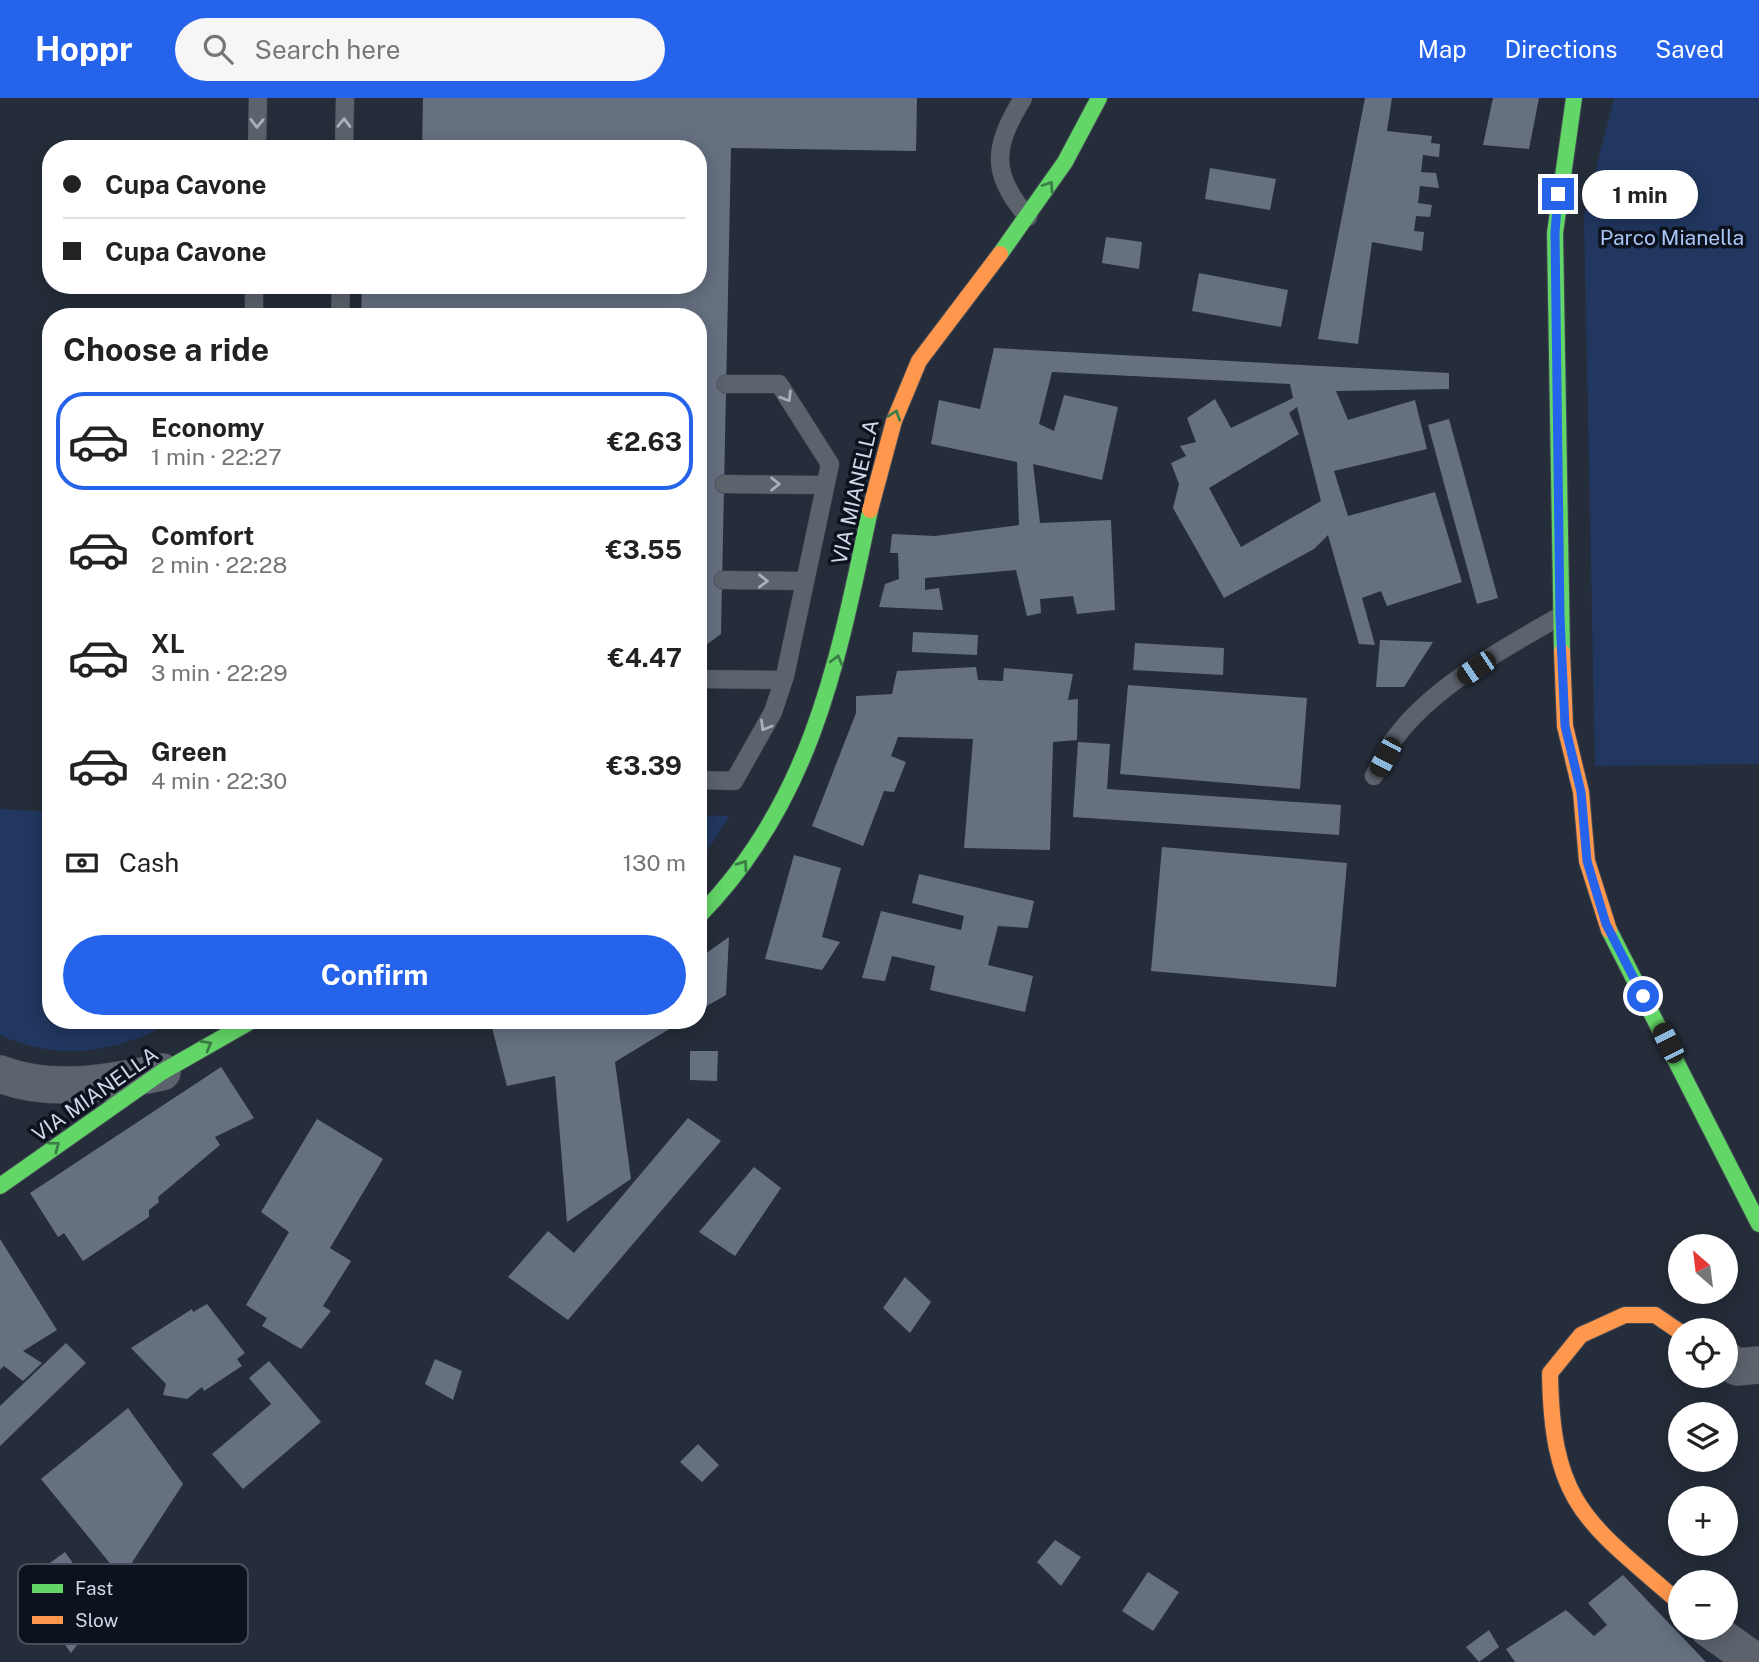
<!DOCTYPE html>
<meta charset="utf-8">
<style>
body{margin:0;font-family:"Public Sans",sans-serif;background:#f6f6f6;color:#222;height:100vh;display:flex;flex-direction:column;font-size:26px;white-space:nowrap}
*{box-sizing:border-box;margin:0}
p{font-size:23px;color:#767676}
.icon{flex:none;width:38px;height:38px;fill:none;stroke:currentColor;stroke-width:2;stroke-linecap:round;stroke-linejoin:round}
.map{position:relative;flex:1;overflow:hidden}
.sheet{position:absolute;left:42px;top:210px;width:665px;height:721px;display:flex;flex-direction:column;background:#fff;border-radius:28px;box-shadow:0 4px 18px #0003}
.sheet>*{flex:none}
.banner{position:absolute;left:42px;top:42px;width:665px;height:154px;border-radius:28px;box-shadow:0 4px 18px #0003;display:grid;align-content:center;height:154px;padding:0 21px;background:#fff}
.needle{width:46px;rotate:332deg}
.tools{position:absolute;left:1668px;top:1136px;display:grid;gap:14px}
.tools a{display:grid;place-items:center;width:70px;height:70px;border-radius:50%;background:#fff;box-shadow:0 4px 18px #0003;font-size:35px}
.end{position:absolute;width:32px;height:32px;margin:-16px;border:9px solid #2563eb;background:#fff;box-shadow:0 0 0 4px #fff}
.from{border-radius:50%}
.bubble{position:absolute;height:49px;border-radius:24px;background:#fff;box-shadow:0 4px 18px #0003;font-size:23px;font-weight:700;line-height:49px;text-align:center}
.car{position:absolute;width:21px;height:42px;margin:-21px -10px;border-radius:9px;box-shadow:0 0 5px 2px #0007;background:linear-gradient(#222 24%,#8ab4d8 0 40%,#222 0 76%,#8ab4d8 0 86%,#222 0)}
.banner b{display:flex;align-items:center;gap:24px;height:66px;font-size:26px}
.banner b+b{border-top:2px solid #e0e0e0}
.banner i{width:18px;height:18px;background:#222}
ul{padding:0;list-style:none}
li{display:flex;align-items:center;gap:21px;height:98px;margin:0 14px 10px;padding:0 7px;border:4px solid transparent;border-radius:28px}
li div{flex:1}
li b{display:block;font-size:26px}
li em{font-style:normal;font-weight:700}
li.on{border-color:#2563eb}
li>.icon{width:63px;height:63px;stroke-width:1.5}
h2{padding:0 21px;font-size:32px;line-height:84px}
.pay{display:flex;align-items:center;gap:18px;height:77px;padding:0 21px;font-size:26px}
.pay p{margin-inline-start:auto}
.action{display:flex;gap:14px;margin-top:auto;padding:14px 21px}
.action a{flex:1;height:80px;border-radius:42px;background:#2563eb;color:#fff;font-size:28px;font-weight:700;line-height:80px;text-align:center}
header{display:flex;align-items:center;gap:42px;box-sizing:border-box;height:98px;padding:0 35px;background:#2563eb;color:#fff}
header strong{font-size:33px}
nav{display:flex;gap:38px;margin-inline-start:auto;font-size:24px}
.search{width:490px;height:63px;background:#f6f6f6;display:flex;align-items:center;gap:18px;box-sizing:border-box;padding:0 24px;border-radius:38px;color:#767676;font-size:26px}
.map>svg:first-child{display:block}
</style>
<header>
<strong>Hoppr</strong>
<div class="search"><svg class="icon" aria-label="search" viewBox="0 0 24 24"><circle cx="10" cy="10" r="6"/><path d="M15 15l6 6"/></svg>Search here</div>
<nav><a>Map</a><a>Directions</a><a>Saved</a></nav>
</header>
<div class="map">
<svg width="1759" height="1564" viewBox="0 0 1759 1564">
<rect width="100%" height="100%" fill="#252d3a"/>
<!-- green -->
<g fill="#21375f">
<path d="M1614,0h145v666l-164,2 -11,-550z"/>
<path d="M364,42l17,3 3,6h-29l4,-7z"/>
<path d="M0,711l51,3v208h127c-60,31 -113,44 -178,15z"/>
<path d="M698,717l32,1 -32,49z"/>
</g>
<!-- building -->
<g fill="#667081" fill-rule="evenodd">
<path d="M423,0h494l-1,53 -185,-3 -10,486 -23,17v-334h-337l1,-32h336v-136h-276z"/>
<path d="M1365,0h27l-5,33 45,5 -1,7 9,1 -1,13 -16,-2 -2,17 15,1 3,15 -19,-2 -2,17 14,2 -2,12 -14,-1 -2,15 10,1 -2,19 -50,-9 -14,102 -40,-5z"/>
<path d="M1493,0h46l-10,51 -46,-4z"/>
<path d="M1210,70l66,11 -6,31 -65,-11z"/>
<path d="M1106,139l36,5 -3,27 -37,-6z"/>
<path d="M1199,175l89,17 -7,37 -89,-16z"/>
<path d="M994,250l455,25v16l-113,2 12,29 67,-20 12,49 -93,22 14,45 87,-24 27,90 -75,24 -6,-15 -19,7 13,47 -16,-1 -31,-109 -14,14 -90,49 -51,-90 6,-24 -8,-21 15,-7 -6,-10 16,-4 -9,-24 28,-19 16,29 62,-30 -3,-14 -238,-12 -13,52 15,7 10,-36 54,12 -16,73 -69,-16 7,59 71,-3 4,90 -38,4 -4,-18 -33,3 1,14 -14,3 -11,-46 -91,8v12l14,-2 4,22 -64,-3 6,-23 14,-5 -1,-26h-8l2,-19 43,2 84,-11 -2,-63 -86,-18 8,-44 41,9zM1297,309l24,94 -80,46 -32,-59 90,-54 -10,-21z"/>
<path d="M1449,321l49,179 -21,6 -49,-179z"/>
<path d="M913,534l65,3 -1,20 -65,-3z"/>
<path d="M1380,542l53,2 -29,45h-28z"/>
<path d="M1135,545l89,5 -1,27 -90,-5z"/>
<path d="M976,569l2,13 25,1 1,-13 69,6 -5,26 10,-1 -1,41 -24,2 -3,108 -86,-2 9,-109 -75,-2 -7,19 15,6 -12,30 -10,-1 -21,55 -51,-20 44,-113v-17l36,-2 5,-23z"/>
<path d="M1128,587l179,13 -7,91 -180,-15z"/>
<path d="M1078,644l32,2 -3,45 234,16 -2,30 -266,-18z"/>
<path d="M1162,749l185,16 -11,124 -185,-16z"/>
<path d="M794,757l47,13 -19,69 18,5 -18,28 -57,-11z"/>
<path d="M919,776l115,27 -6,27 -30,-2 -10,39 45,11 -8,36 -95,-22 5,-24 -43,-10 -7,25 -23,-3 19,-67 80,19 3,-14 -52,-13z"/>
<path d="M729,839l-3,58 -28,16v-52z"/>
<path d="M490,922h194l-69,42 16,117 -64,43 -12,-146 -48,10z"/>
<path d="M690,953h28l-1,30 -27,-1z"/>
<path d="M221,969l33,51 -39,19 5,8 -62,52 1,5 -10,8v7l-66,44 -19,-28 -6,4 -28,-44z"/>
<path d="M688,1020l33,23 -153,179 -60,-43 40,-46 26,22z"/>
<path d="M317,1021l66,40 -53,89 21,13 -28,45 8,5 -30,38 -39,-23 5,-8 -21,-13 43,-73 -28,-20z"/>
<path d="M754,1069l27,21 -46,68 -36,-24z"/>
<path d="M0,1141l57,91 -34,21 19,12 -19,18 -19,-15 -4,4z"/>
<path d="M905,1179l26,25 -21,31 -27,-25z"/>
<path d="M207,1206l38,49 -8,6 5,7 -38,25 -2,-4 -15,12 -24,-4 3,-11 -35,-36 61,-39 1,3z"/>
<path d="M66,1245l20,20 -86,83v-40z"/>
<path d="M435,1261l27,12 -9,29 -28,-16z"/>
<path d="M269,1263l52,61 -78,67 -31,-35 59,-50 -22,-26z"/>
<path d="M128,1310l55,76 -61,94 -81,-99z"/>
<path d="M698,1346l21,21 -17,17 -22,-20z"/>
<path d="M1055,1442l26,17 -20,29 -24,-24z"/>
<path d="M65,1454l40,56 -34,45 -50,-69z"/>
<path d="M1148,1474l31,20 -26,39 -31,-20z"/>
<path d="M1623,1477l83,87h-191l-9,-13 60,-39 28,26 13,-11 -19,-22z"/>
<path d="M1489,1532l10,17 -20,15 -13,-15z"/>
</g>
<g fill="none" stroke-linecap="round" stroke-linejoin="round">
<defs>
<g id="lane">
<path d="M1023,0c-29,48 -34,75 5,119"/>
<path d="M257,51l1,-51"/>
<path d="M344,51l1,-51"/>
<path d="M254,219v-32"/>
<path d="M340,219l1,-32"/>
<path d="M724,386l101,1"/>
<path d="M723,482l81,1"/>
<path d="M698,581l85,1"/>
<path d="M1374,678c7,-12 13,-27 21,-38 38,-52 110,-90 165,-122"/>
<path d="M698,682l36,1 39,-69 12,-36 45,-212 -51,-80h-53"/>
</g>
<g id="street">
<path d="M0,976c52,20 110,9 162,-2"/>
<path d="M1726,1262l11,7 22,-2"/>
<path d="M1708,1530l48,34"/>
</g>
<g id="fast">
<path d="M1000,156l65,-92 34,-64"/>
<path d="M1562,554l-7,-419 19,-135"/>
<path d="M698,819c113,-114 140,-255 172,-407"/>
<path d="M1609,832l150,294"/>
<path d="M0,1088l162,-114 91,-52"/>
</g>
<g id="slow">
<path d="M870,412l24,-89 25,-60 81,-107"/>
<path d="M1562,554l3,74 16,66 6,69 22,69"/>
<path d="M1680,1234l-25,-17h-30l-44,20 -31,38c2,133 37,149 130,230"/>
</g>
</defs>
<!-- lane casing -->
<use href="#lane" stroke="#434954" stroke-width="19"/>
<!-- street casing -->
<use href="#street" stroke="#434954" stroke-width="38"/>
<!-- fast casing -->
<use href="#fast" stroke="#434954" stroke-width="18"/>
<!-- slow casing -->
<use href="#slow" stroke="#434954" stroke-width="18"/>
<!-- lane -->
<use href="#lane" stroke="#5d636d" stroke-width="18"/>
<!-- street -->
<use href="#street" stroke="#5d636d" stroke-width="37"/>
<!-- fast -->
<use href="#fast" stroke="#63d668" stroke-width="16"/>
<!-- slow -->
<use href="#slow" stroke="#ff974d" stroke-width="16"/>
</g>
<!-- one-way arrows -->
<defs><path id="oneway-chevron" d="M-2-3.5L2.5 0L-2 3.5" fill="none" stroke-width="1.6" stroke-linecap="round" stroke-linejoin="round" transform="scale(1.75)"/></defs>
<g stroke="#a8b0be">
<use href="#oneway-chevron" transform="translate(257 25) rotate(91)"/>
<use href="#oneway-chevron" transform="translate(344 25) rotate(-89)"/>
<use href="#oneway-chevron" transform="translate(787 299) rotate(58)"/>
<use href="#oneway-chevron" transform="translate(775 386)"/>
<use href="#oneway-chevron" transform="translate(763 483) rotate(1)"/>
<use href="#oneway-chevron" transform="translate(765 628) rotate(120)"/>
</g>
<g stroke="#3c7e47">
<use href="#oneway-chevron" transform="translate(1049 88) rotate(-56)"/>
<use href="#oneway-chevron" transform="translate(895 317) rotate(-72)"/>
<use href="#oneway-chevron" transform="translate(837 562) rotate(-75)"/>
<use href="#oneway-chevron" transform="translate(743 767) rotate(-55)"/>
<use href="#oneway-chevron" transform="translate(207 947) rotate(-30)"/>
<use href="#oneway-chevron" transform="translate(55 1048) rotate(-36)"/>
</g>
<g fill="none" stroke-linecap="round" stroke-linejoin="round">
<!-- route -->
<path stroke="#2563eb" stroke-width="9" d="M1558,96l-3,39 5,384 5,109 16,66 6,69 19,63 37,72"/>
</g>
<g text-anchor="middle" dominant-baseline="central" stroke-width="7" stroke-linejoin="round" paint-order="stroke">
<!-- park labels -->
<g font-size="21" fill="#aac7f7" stroke="#0d131e">
<text x="1672" y="139">Parco Mianella</text>
</g>
<!-- street labels -->
<g font-size="21" fill="#d0d9e9" stroke="#0d131e">
<text transform="translate(855 394) rotate(-77)">VIA MIANELLA</text>
<text transform="translate(95 996) rotate(-35)">VIA MIANELLA</text>
</g>
</g>
<!-- legend -->
<rect x="18" y="1466" width="230" height="80" rx="10" fill="#0d131e" stroke="#484e5b" stroke-width="2"/>
<rect x="32" y="1486" width="31" height="9" fill="#63d668"/>
<rect x="32" y="1518" width="31" height="8" fill="#ff974d"/>
<g font-size="19" fill="#d0d9e9">
<text x="75" y="1497">Fast</text>
<text x="75" y="1529">Slow</text>
</g>
</svg>
<div class="tools">
<a><svg class="needle" viewBox="-14 -14 28 28"><path d="M0-13l5 13h-10z" fill="#e53935"/><path d="M0 13l5-13h-10z" fill="#767676"/></svg></a>
<a><svg class="icon" aria-label="locate" viewBox="0 0 24 24"><circle cx="12" cy="12" r="6"/><path d="M12 2v4M12 18v4M2 12h4M18 12h4"/></svg></a>
<a><svg class="icon" aria-label="layers" viewBox="0 0 24 24"><path d="M12 4l9 5-9 5-9-5zM3 14l9 5 9-5"/></svg></a>
<a>+</a>
<a>−</a>
</div>
<i class="end from" style="left:1643px;top:898px"></i>
<i class="end" style="left:1558px;top:96px"></i>
<div class="bubble" style="left:1582px;top:72px;width:116px">1 min</div>
<i class="car" style="left:1476px;top:570px;rotate:236deg"></i>
<i class="car" style="left:1385px;top:659px;rotate:208deg"></i>
<i class="car" style="left:1668px;top:945px;rotate:333deg"></i>
<div class="banner">
<b><i class="from"></i>Cupa Cavone</b>
<b><i></i>Cupa Cavone</b>
</div>
<section class="sheet">
<h2>Choose a ride</h2>
<ul>
<li class="on"><svg class="icon" aria-label="car" viewBox="0 0 24 24"><path d="M5 17H2v-5l4-1 3-4h7l3 4 3 1v5h-3M9 17h6M6 11h13"/><circle cx="7" cy="17" r="2"/><circle cx="17" cy="17" r="2"/></svg><div><b>Economy</b><p>1 min · 22:27</p></div><em>€2.63</em></li>
<li><svg class="icon" aria-label="car" viewBox="0 0 24 24"><path d="M5 17H2v-5l4-1 3-4h7l3 4 3 1v5h-3M9 17h6M6 11h13"/><circle cx="7" cy="17" r="2"/><circle cx="17" cy="17" r="2"/></svg><div><b>Comfort</b><p>2 min · 22:28</p></div><em>€3.55</em></li>
<li><svg class="icon" aria-label="car" viewBox="0 0 24 24"><path d="M5 17H2v-5l4-1 3-4h7l3 4 3 1v5h-3M9 17h6M6 11h13"/><circle cx="7" cy="17" r="2"/><circle cx="17" cy="17" r="2"/></svg><div><b>XL</b><p>3 min · 22:29</p></div><em>€4.47</em></li>
<li><svg class="icon" aria-label="car" viewBox="0 0 24 24"><path d="M5 17H2v-5l4-1 3-4h7l3 4 3 1v5h-3M9 17h6M6 11h13"/><circle cx="7" cy="17" r="2"/><circle cx="17" cy="17" r="2"/></svg><div><b>Green</b><p>4 min · 22:30</p></div><em>€3.39</em></li>
</ul>
<div class="pay"><svg class="icon" aria-label="cash" viewBox="0 0 24 24"><path d="M3 7h18v10H3z"/><circle cx="12" cy="12" r="2"/></svg>Cash<p>130 m</p></div>
<div class="action"><a>Confirm</a></div>
</section>
</div>
